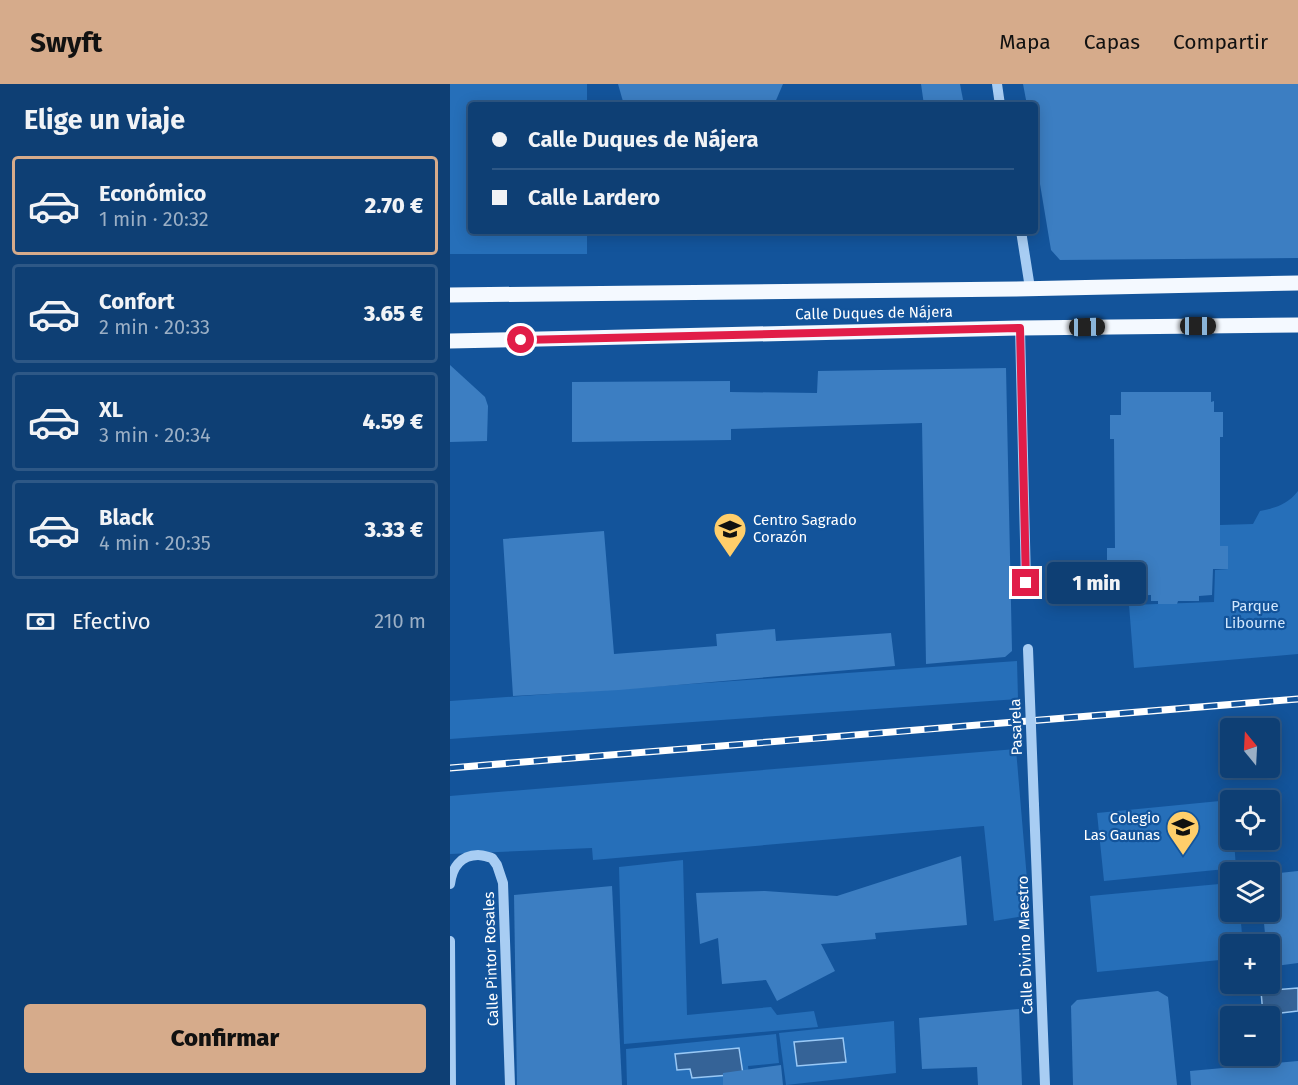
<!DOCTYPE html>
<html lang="es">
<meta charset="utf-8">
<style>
body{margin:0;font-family:"Fira Sans",sans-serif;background:#174679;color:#f1f3f6;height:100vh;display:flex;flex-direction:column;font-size:22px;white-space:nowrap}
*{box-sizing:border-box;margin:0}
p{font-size:20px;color:#9bafc5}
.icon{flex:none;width:33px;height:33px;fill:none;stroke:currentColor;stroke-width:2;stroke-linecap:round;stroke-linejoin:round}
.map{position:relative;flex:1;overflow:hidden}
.drawer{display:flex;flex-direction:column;background:#0e3f74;width:450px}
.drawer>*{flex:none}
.hud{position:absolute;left:18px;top:18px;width:570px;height:132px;border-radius:6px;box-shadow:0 3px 15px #0003,0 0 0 2px #2e5886;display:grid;align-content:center;height:132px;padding:0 24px;background:#0e3f74}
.needle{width:39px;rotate:342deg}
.fabs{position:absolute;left:770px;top:634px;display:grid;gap:12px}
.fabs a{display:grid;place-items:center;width:60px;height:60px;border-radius:6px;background:#0e3f74;box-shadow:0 3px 15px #0003,0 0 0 2px #2e5886;font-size:30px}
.end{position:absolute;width:27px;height:27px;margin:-14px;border:8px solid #e11d48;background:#fff;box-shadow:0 0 0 3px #fff}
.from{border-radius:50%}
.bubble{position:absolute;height:42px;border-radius:6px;background:#0e3f74;box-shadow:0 3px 15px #0003,0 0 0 2px #2e5886;font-size:20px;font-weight:800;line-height:42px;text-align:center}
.car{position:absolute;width:18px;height:36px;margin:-18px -9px;border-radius:8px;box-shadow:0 0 4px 2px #0007;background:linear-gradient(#222 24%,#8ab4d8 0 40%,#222 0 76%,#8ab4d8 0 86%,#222 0)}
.hud b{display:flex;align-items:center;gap:21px;height:57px;font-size:22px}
.hud b+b{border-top:2px solid #2e5886}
.hud i{width:15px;height:15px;background:#f1f3f6}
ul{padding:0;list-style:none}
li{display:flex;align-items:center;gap:18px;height:99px;margin:0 12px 9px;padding:0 12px;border:3px solid #2e5886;border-radius:6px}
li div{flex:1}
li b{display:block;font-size:22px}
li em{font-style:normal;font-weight:800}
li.on{border-color:#d6ab8b}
li>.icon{width:54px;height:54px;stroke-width:1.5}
h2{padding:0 24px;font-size:27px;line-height:72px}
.pay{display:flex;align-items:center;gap:15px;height:66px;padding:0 24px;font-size:22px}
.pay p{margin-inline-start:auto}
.button{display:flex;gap:12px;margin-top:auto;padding:12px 24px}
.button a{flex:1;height:69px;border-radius:6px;background:#d6ab8b;color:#111;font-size:24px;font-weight:800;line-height:69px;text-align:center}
header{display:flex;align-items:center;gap:36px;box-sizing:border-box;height:84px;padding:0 30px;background:#d6ab8b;color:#111}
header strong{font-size:28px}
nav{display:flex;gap:33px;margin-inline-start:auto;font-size:21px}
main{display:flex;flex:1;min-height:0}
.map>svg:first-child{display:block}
</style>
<header>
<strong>Swyft</strong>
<nav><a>Mapa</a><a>Capas</a><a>Compartir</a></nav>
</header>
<main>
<section class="drawer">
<h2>Elige un viaje</h2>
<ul>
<li class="on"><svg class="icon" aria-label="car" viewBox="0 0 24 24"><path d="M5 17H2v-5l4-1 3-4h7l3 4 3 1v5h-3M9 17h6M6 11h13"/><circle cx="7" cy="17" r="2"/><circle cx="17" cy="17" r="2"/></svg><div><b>Económico</b><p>1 min · 20:32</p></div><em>2.70 €</em></li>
<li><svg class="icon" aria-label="car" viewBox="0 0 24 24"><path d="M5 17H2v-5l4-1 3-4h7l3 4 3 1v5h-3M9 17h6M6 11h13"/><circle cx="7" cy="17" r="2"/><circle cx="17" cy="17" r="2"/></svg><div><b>Confort</b><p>2 min · 20:33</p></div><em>3.65 €</em></li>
<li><svg class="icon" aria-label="car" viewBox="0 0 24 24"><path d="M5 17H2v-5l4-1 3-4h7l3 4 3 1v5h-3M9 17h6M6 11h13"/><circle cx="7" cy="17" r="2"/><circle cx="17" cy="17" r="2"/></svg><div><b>XL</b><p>3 min · 20:34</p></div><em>4.59 €</em></li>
<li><svg class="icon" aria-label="car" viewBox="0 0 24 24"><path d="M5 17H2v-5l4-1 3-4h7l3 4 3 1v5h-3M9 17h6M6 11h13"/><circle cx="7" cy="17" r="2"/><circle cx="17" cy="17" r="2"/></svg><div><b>Black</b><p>4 min · 20:35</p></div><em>3.33 €</em></li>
</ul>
<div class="pay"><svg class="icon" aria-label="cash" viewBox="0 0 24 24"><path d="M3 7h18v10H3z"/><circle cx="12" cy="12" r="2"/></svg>Efectivo<p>210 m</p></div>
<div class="button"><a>Confirmar</a></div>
</section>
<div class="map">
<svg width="848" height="1001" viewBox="0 0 848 1001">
<rect width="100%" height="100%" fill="#13549b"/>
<!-- green -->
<g fill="#266fb9">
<path d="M0,0h137v21h-116v126h116v23h-137z"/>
<path d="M848,407v163l-164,14 -5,-63 85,-3 1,-32 13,-1v-22l-8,-1v-21l33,-1 7,-13c16,-3 28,-7 38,-20z"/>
<path d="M567,577l1,38 -568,40v-38z"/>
<path d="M566,665l14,166 -36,6 -10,-95 -391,34 -1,-12 -142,6v-58z"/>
<path d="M780,716v40h4l2,28 -132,13 -7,-68z"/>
<path d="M233,776l4,155 84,-8 6,8 37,-4 4,16 -194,17 -5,-177z"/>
<path d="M780,799v29h10l3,33h-13v14l-133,13 -7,-76z"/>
<path d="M444,937l2,52 -110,12 -7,-52z"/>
<path d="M326,950l3,29 -31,3 2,19h-123l-1,-36z"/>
</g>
<!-- water -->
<g fill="#356397" stroke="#9ac9f6" stroke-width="1.5">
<path d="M848,904v23l-35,4 -2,-24z"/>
<path d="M393,954l3,24 -49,4 -3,-24z"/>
<path d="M289,964l4,26 -51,4 -2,-9 -13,1 -2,-16z"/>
</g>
<!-- building -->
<g fill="#3c7ec2">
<path d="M168,0h165l-9,21h-150z"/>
<path d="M471,0h39l4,21h-40z"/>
<path d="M573,0h275v174l-238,2 -9,-10 -16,-96v-49h-8z"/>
<path d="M0,281l35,32 3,9 -1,35 -37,1z"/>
<path d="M556,284l6,283 -7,6 -79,7 -4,-241 -191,6v11l-159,2v-60l158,-1v11l87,1 1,-22z"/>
<path d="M671,308h90v10l3,-1v11h9v25h-3v109h8v23h-15l-1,26 -13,1v5h-21l-1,3h-19v-3h-7v-6l-27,1v-7h-2v-19h-15v-22h8l-1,-109h-4v-24h11z"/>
<path d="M154,447l10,123 103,-8 -1,-12 59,-5 1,12 115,-8 4,33 -276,24 -106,6 -10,-157z"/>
<path d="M511,772l6,69 -92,8 1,6 -55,5 14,27 -58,30 -11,-21 -44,4 -4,-46 -18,6 -4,-51 69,-2 72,5z"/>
<path d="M848,787v92l-29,4v-22h-3l-3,-33h6v-38z"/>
<path d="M162,802l10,199h-105l-3,-190z"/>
<path d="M708,907l10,6 9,88h-104l-2,-79 6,-6z"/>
<path d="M569,925l3,76h-44l-1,-18 -55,2 -3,-51z"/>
<path d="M848,977v24h-107l-1,-14z"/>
<path d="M331,981l2,20h-60v-12z"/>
</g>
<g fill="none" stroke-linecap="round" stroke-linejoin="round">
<!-- minor -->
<g stroke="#a8cdf3" stroke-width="10">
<path d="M547,0l3,21"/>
<path d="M571,147l9,57"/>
<path d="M570,244l6,255"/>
<path d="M584,721l11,280"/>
<path d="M0,800c2,-15 10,-29 28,-29 4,0 10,2 14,3l5,7 6,18 7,202"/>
<path d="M0,857l1,144"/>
</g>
<!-- major -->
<g stroke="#f4f9ff" stroke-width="15">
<path d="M0,211l566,-6 282,-6"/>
<path d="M0,257l570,-13 278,-3"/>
</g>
<defs>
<path id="rail" d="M0,684l848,-69"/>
</defs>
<!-- rail casing -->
<use href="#rail" stroke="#fff" stroke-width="7"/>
<!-- rail -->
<use href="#rail" stroke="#13549b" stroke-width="4.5" stroke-dasharray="14" stroke-linecap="butt"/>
<!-- minor-bridge -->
<path stroke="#a8cdf3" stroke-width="10" d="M578,565l6,156"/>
</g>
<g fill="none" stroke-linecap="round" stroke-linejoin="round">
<!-- route -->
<path stroke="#e11d48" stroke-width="8" d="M71,256l499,-12 6,255"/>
</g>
<!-- icons -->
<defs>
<symbol id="university-pin" viewBox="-11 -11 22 30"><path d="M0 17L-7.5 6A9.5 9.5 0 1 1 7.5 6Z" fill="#ffce6a" stroke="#13549b"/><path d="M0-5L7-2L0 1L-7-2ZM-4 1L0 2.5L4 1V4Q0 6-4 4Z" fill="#111"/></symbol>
<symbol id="school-pin" viewBox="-11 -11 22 30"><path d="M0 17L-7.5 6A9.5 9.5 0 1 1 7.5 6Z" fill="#ffce6a" stroke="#13549b"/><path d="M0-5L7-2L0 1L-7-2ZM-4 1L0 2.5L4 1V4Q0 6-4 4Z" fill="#111"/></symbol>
</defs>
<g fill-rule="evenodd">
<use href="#university-pin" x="261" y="426" width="38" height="52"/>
<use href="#school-pin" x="714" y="724" width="38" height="52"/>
</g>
<g text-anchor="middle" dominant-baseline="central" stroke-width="4.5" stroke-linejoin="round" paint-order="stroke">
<!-- street labels -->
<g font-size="15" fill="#fff" stroke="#13549b">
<text transform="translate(424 229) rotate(-1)">Calle Duques de Nájera</text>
<text transform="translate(566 643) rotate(-92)">Pasarela</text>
<text transform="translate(575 861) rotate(-92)">Calle Divino Maestro</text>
<text transform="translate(41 875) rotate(-92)">Calle Pintor Rosales</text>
</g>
<!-- poi labels -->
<g font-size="15" fill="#fff" stroke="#13549b" text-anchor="start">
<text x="303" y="436">Centro Sagrado<tspan x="303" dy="17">Corazón</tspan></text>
<text x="710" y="734" text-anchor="end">Colegio<tspan x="710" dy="17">Las Gaunas</tspan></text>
</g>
<!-- park labels -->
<g font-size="15" fill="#d0e6fd" stroke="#13549b">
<text x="805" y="522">Parque<tspan x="805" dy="17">Libourne</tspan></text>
</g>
</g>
</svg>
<div class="fabs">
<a><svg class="needle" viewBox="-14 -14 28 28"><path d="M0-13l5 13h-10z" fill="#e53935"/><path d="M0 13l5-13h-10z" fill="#9bafc5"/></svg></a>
<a><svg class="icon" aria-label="locate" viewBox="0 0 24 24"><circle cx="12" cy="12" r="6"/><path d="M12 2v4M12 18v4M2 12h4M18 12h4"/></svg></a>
<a><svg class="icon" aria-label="layers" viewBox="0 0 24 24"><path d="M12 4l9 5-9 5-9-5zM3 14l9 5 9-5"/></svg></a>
<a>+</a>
<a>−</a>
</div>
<i class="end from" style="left:71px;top:256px"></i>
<i class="end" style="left:576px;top:499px"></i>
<div class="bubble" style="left:597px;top:478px;width:99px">1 min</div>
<i class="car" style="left:748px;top:242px;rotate:90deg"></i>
<i class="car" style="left:637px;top:243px;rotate:89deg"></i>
<div class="hud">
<b><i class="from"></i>Calle Duques de Nájera</b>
<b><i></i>Calle Lardero</b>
</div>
</div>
</main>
